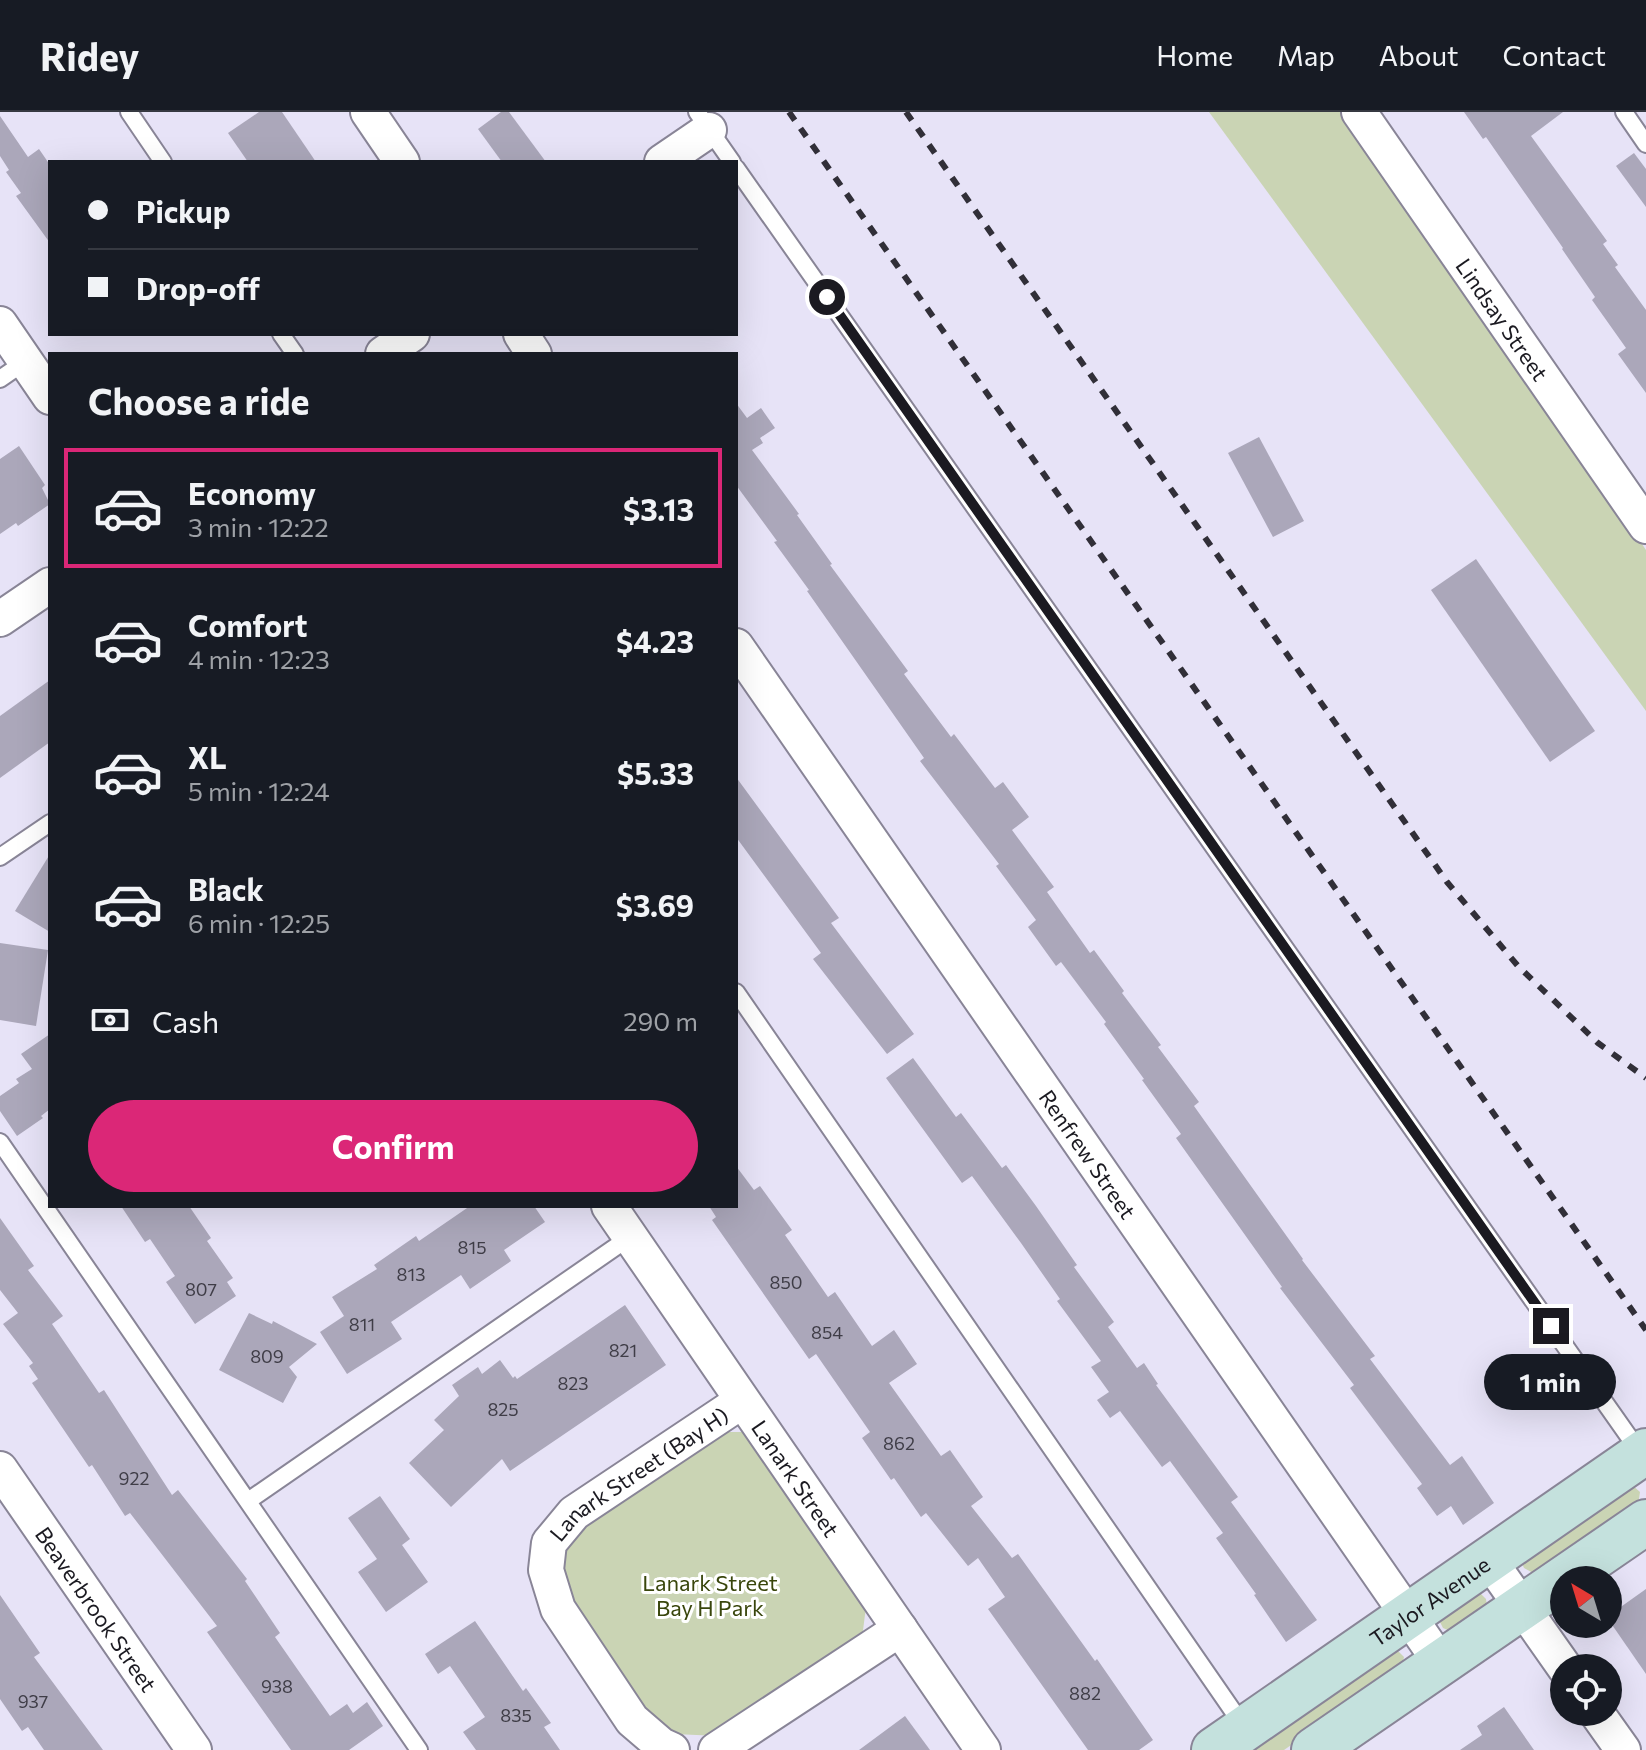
<!DOCTYPE html>
<meta charset="utf-8">
<style>
body{margin:0;font-family:Commissioner,sans-serif;background:#20242c;color:#f1f3f6;height:100vh;display:flex;flex-direction:column;font-size:30px;white-space:nowrap}
*{box-sizing:border-box;margin:0}
p{font-size:26px;color:#9ea1a6}
.icon{flex:none;width:44px;height:44px;fill:none;stroke:currentColor;stroke-width:2;stroke-linecap:round;stroke-linejoin:round}
.map{position:relative;flex:1;overflow:hidden}
.panel{position:absolute;left:48px;top:240px;width:690px;height:856px;display:flex;flex-direction:column;background:#171b24;border-radius:0px;box-shadow:0 8px 32px #0002}
.panel>*{flex:none}
.banner{position:absolute;left:48px;top:48px;width:690px;height:176px;border-radius:0px;box-shadow:0 8px 32px #0002;display:grid;align-content:center;height:176px;padding:0 40px;background:#171b24}
.needle{width:52px;rotate:322deg}
.tools{position:absolute;left:1550px;top:1454px;display:grid;gap:16px}
.tools a{display:grid;place-items:center;width:72px;height:72px;border-radius:50%;background:#171b24;box-shadow:0 8px 32px #0002;font-size:40px}
.end{position:absolute;width:36px;height:36px;margin:-18px;border:10px solid #1b1a21;background:#fff;box-shadow:0 0 0 4px #fff}
.from{border-radius:50%}
.bubble{position:absolute;height:56px;border-radius:28px;background:#171b24;box-shadow:0 8px 32px #0002;font-size:26px;font-weight:700;line-height:56px;text-align:center}
.banner b{display:flex;align-items:center;gap:28px;height:76px;font-size:30px}
.banner b+b{border-top:2px solid #363941}
.banner i{width:20px;height:20px;background:#f1f3f6}
ul{padding:0;list-style:none}
li{display:flex;align-items:center;gap:24px;height:120px;margin:0 16px 12px;padding:0 24px;border:4px solid transparent;border-radius:0px}
li div{flex:1}
li b{display:block;font-size:30px}
li em{font-style:normal;font-weight:700}
li.selected{border-color:#db2777}
li>.icon{width:72px;height:72px;stroke-width:1.5}
h2{padding:0 40px;font-size:36px;line-height:96px}
.pay{display:flex;align-items:center;gap:20px;height:88px;padding:0 40px;font-size:30px}
.pay p{margin-inline-start:auto}
.button{display:flex;gap:16px;margin-top:auto;padding:16px 40px}
.button a{flex:1;height:92px;border-radius:48px;background:#db2777;color:#fff;font-size:32px;font-weight:700;line-height:92px;text-align:center}
header{display:flex;align-items:center;gap:48px;box-sizing:border-box;height:112px;padding:0 40px;background:#171b24;border-bottom:2px solid #363941}
header strong{font-size:38px}
nav{display:flex;gap:44px;margin-inline-start:auto;font-size:28px}
.map>svg:first-child{display:block}
</style>
<header>
<strong>Ridey</strong>
<nav><a>Home</a><a>Map</a><a>About</a><a>Contact</a></nav>
</header>
<div class="map">
<svg width="1646" height="1638" viewBox="0 0 1646 1638">
<rect width="100%" height="100%" fill="#e7e3f7"/>
<!-- green -->
<g fill="#cad4b4">
<path d="M1209,0h143l294,438v161z"/>
<path d="M719,1320h25l122,175 -4,31 -143,98 -45,-2 -36,-31 -69,-102 -8,-40 18,-36z"/>
<path d="M1631,1372l9,8 -2,13 -103,69 -11,-6 -3,-7z"/>
<path d="M1477,1478l9,9 1,8 -37,24 -7,-3 -4,-8z"/>
<path d="M1395,1536l9,9 -3,12 -117,81h-44z"/>
</g>
<!-- building -->
<g fill="#aba7ba">
<path d="M259,0h23l34,50h-68l-20,-29z"/>
<path d="M501,0h8l37,50h-44l-24,-33z"/>
<path d="M1464,0h99l-32,24 76,105 -4,3 15,21 -3,2 31,43v83l-28,-39 8,-6 -34,-48 3,-3 -33,-48 1,-1 -77,-111 -3,2z"/>
<path d="M0,4l28,41 11,-8 11,16v78l-34,-47 5,-3 -15,-21 3,-2 -9,-14z"/>
<path d="M1634,41l12,16v38l-30,-41z"/>
<path d="M736,291l11,15 14,-10 14,20 -15,10 3,5 -11,7 47,64 -2,1 35,49 -2,1 78,106 -4,3 47,63 3,-3 41,54 8,-6 26,35 -17,13 42,57 -7,5 43,61 4,-3 30,41 -2,2 39,52 -3,2 41,55 -5,4 109,153 -1,1 73,96 -5,3 80,106 12,-9 32,47 -31,22 -12,-19 -14,10 -20,-28 5,-4 -72,-96 4,-3 -74,-97 2,-1 -106,-149 5,-4 -39,-54 2,-1 -40,-55 2,-2 -45,-60 -5,4 -28,-39 8,-7 -40,-54 3,-2 -79,-103 4,-3 -117,-167 2,-1 -35,-48 3,-1 -41,-56z"/>
<path d="M1259,325l45,84 -31,16 -45,-84z"/>
<path d="M19,334l26,39 -3,3 8,16 -32,22 -2,-3 -16,11v-75z"/>
<path d="M1476,447l119,172 -45,31 -119,-172z"/>
<path d="M50,568v62l-50,36v-62z"/>
<path d="M736,665l103,141 -8,5 83,111 -27,20 -74,-95 8,-6 -85,-116z"/>
<path d="M50,742v78l-35,-21z"/>
<path d="M0,831l48,7 -12,76 -36,-6z"/>
<path d="M50,922v75l-9,7 2,2 -26,18 -17,-25v-15l19,-13 -3,-4 16,-10 -11,-15z"/>
<path d="M913,946l43,59 5,-4 41,55 4,-3 30,41 41,59 -3,2 40,55 -6,5 29,41 7,-5 14,21 -2,1 82,112 -7,5 86,118 -31,22 -32,-47 2,-1 -40,-56 7,-5 -53,-72 -8,6 -42,-56 -10,7 -13,-18 12,-8 -18,-25 10,-6 -44,-60 3,-2 -39,-56 -49,-67 -10,7 -76,-105z"/>
<path d="M736,1054l18,24 6,-4 32,44 -7,5 43,62 7,-5 37,54 22,-16 23,34 -28,19 52,73 9,-6 33,47 -12,9 41,52 6,-4 77,107 2,-2 56,81 -14,10h-51l-100,-141 17,-12 -27,-39 -10,8 -42,-53 -5,4 -27,-39 -3,2 -29,-42 8,-6 -54,-78 -7,5 -97,-139 4,-3 -7,-11h27z"/>
<path d="M121,1094h68l22,32 -4,3 26,37 -6,4 9,14 -41,28 -29,-42 9,-6 -25,-37 -5,3z"/>
<path d="M470,1094h64l11,16 -41,28 7,11 -41,28 -9,-14 -70,47 11,17 -55,35 -27,-42 24,-16 -12,-19 45,-28 -3,-4 42,-29 3,5z"/>
<path d="M0,1106l34,48 -6,4 35,46 -11,8 47,69 5,-3 68,105 6,-5 69,89 -2,2 35,52 -5,4 55,79 17,-12 6,9 14,-11 16,24 -34,24h-58l-84,-118 10,-6 -87,-113 -5,3 -33,-51 -3,2 -57,-84 6,-4 -9,-13 4,-3 -30,-39 15,-11 -18,-23z"/>
<path d="M625,1193l41,60 -156,106 -8,-12 -51,48 -42,-44 35,-33 -10,-10 25,-24 -7,-11 26,-18 4,7 18,-14 13,18 2,-2 2,3z"/>
<path d="M249,1201l23,11 1,-3 44,23 -28,23 8,10 -14,26 -64,-33z"/>
<path d="M380,1384l30,43 -8,6 26,37 -42,30 -28,-40 19,-13 -29,-41z"/>
<path d="M1646,1477v85l-38,-55v-3z"/>
<path d="M0,1483l40,58 -6,4 69,93h-59l-16,-23 -6,4 -22,-32z"/>
<path d="M475,1509l48,70 3,-3 25,35 -7,4 16,23h-84l-13,-18 22,-15 -35,-51 -12,8 -13,-20z"/>
<path d="M1504,1595l30,43h-74l22,-15 -5,-9z"/>
<path d="M905,1604l25,34h-71z"/>
</g>
<g fill="none" stroke-linecap="round" stroke-linejoin="round">
<defs>
<g id="lane">
<path d="M129,0l34,50"/>
<path d="M697,0l35,50"/>
<path d="M1624,0l22,32"/>
<path d="M736,56l905,1286"/>
<path d="M281,222l14,20"/>
<path d="M0,267l26,-18"/>
<path d="M0,745l50,-34"/>
<path d="M736,880l508,735"/>
<path d="M0,1030l419,608"/>
<path d="M248,1389l382,-264"/>
</g>
<g id="street">
<path d="M368,0l34,50"/>
<path id="s1" d="M1359,0l287,414"/>
<path d="M662,50l47,-32"/>
<path d="M0,212l50,73"/>
<path d="M521,222l13,20"/>
<path d="M383,242l29,-20"/>
<path d="M0,507l50,-34"/>
<path id="s2" d="M736,534l705,1017"/>
<path id="s3" d="M609,1094l374,544"/>
<path id="s4" d="M0,1357l194,281"/>
<path d="M1489,1448l76,108"/>
<path d="M1596,1600l27,38"/>
<path id="s5" d="M672,1638l-11,-5 -29,-25 -74,-111 -12,-39 3,-27 25,-30 168,-112"/>
<path d="M716,1638l184,-121"/>
</g>
<g id="secondary">
<path id="s6" d="M1214,1638l432,-299"/>
<path d="M1314,1638l332,-228"/>
</g>
</defs>
<!-- lane casing -->
<use href="#lane" stroke="#898597" stroke-width="20"/>
<!-- street casing -->
<use href="#street" stroke="#898597" stroke-width="38"/>
<!-- secondary casing -->
<use href="#secondary" stroke="#898597" stroke-width="48"/>
<!-- lane -->
<use href="#lane" stroke="#fff" stroke-width="16"/>
<!-- street -->
<use href="#street" stroke="#fff" stroke-width="34"/>
<!-- secondary -->
<use href="#secondary" stroke="#c4e1dd" stroke-width="44"/>
<!-- rail -->
<g stroke="#312f38" stroke-width="6" stroke-dasharray="10 10" stroke-linecap="butt">
<path d="M789,0l857,1218"/>
<path d="M906,0l541,770 71,84 80,77 48,35"/>
</g>
</g>
<g fill="none" stroke-linecap="round" stroke-linejoin="round">
<!-- route -->
<path stroke="#1b1a21" stroke-width="10" d="M827,185l724,1029"/>
</g>
<g text-anchor="middle" dominant-baseline="central" stroke-width="6" stroke-linejoin="round" paint-order="stroke">
<!-- number labels -->
<g font-size="18" fill="#3f3d47">
<text x="472" y="1135">815</text>
<text x="411" y="1162">813</text>
<text x="786" y="1170">850</text>
<text x="201" y="1177">807</text>
<text x="362" y="1212">811</text>
<text x="827" y="1220">854</text>
<text x="623" y="1238">821</text>
<text x="267" y="1244">809</text>
<text x="573" y="1271">823</text>
<text x="503" y="1297">825</text>
<text x="899" y="1331">862</text>
<text x="134" y="1366">922</text>
<text x="277" y="1574">938</text>
<text x="1085" y="1581">882</text>
<text x="33" y="1589">937</text>
<text x="516" y="1603">835</text>
</g>
<!-- street labels -->
<g font-size="22" fill="#1b1a21" stroke="#fff">
<text stroke="none"><textPath href="#s1" startOffset="252">Lindsay Street</textPath></text>
<text stroke="none"><textPath href="#s2" startOffset="618">Renfrew Street</textPath></text>
<text stroke="none"><textPath href="#s5" startOffset="366">Lanark Street (Bay H)</textPath></text>
<text stroke="none"><textPath href="#s3" startOffset="330">Lanark Street</textPath></text>
<text stroke="none"><textPath href="#s6" startOffset="262">Taylor Avenue</textPath></text>
<text stroke="none"><textPath href="#s4" startOffset="170">Beaverbrook Street</textPath></text>
</g>
<!-- park labels -->
<g font-size="22" fill="#39460c" stroke="#fff">
<text x="710" y="1470">Lanark Street<tspan x="710" dy="25">Bay H Park</tspan></text>
</g>
</g>
</svg>
<div class="tools">
<a><svg class="needle" viewBox="-14 -14 28 28"><path d="M0-13l5 13h-10z" fill="#e53935"/><path d="M0 13l5-13h-10z" fill="#9ea1a6"/></svg></a>
<a><svg class="icon" aria-label="locate" viewBox="0 0 24 24"><circle cx="12" cy="12" r="6"/><path d="M12 2v4M12 18v4M2 12h4M18 12h4"/></svg></a>
</div>
<i class="end from" style="left:827px;top:185px"></i>
<i class="end" style="left:1551px;top:1214px"></i>
<div class="bubble" style="left:1484px;top:1242px;width:132px">1 min</div>
<div class="banner">
<b><i class="from"></i>Pickup</b>
<b><i></i>Drop-off</b>
</div>
<section class="panel">
<h2>Choose a ride</h2>
<ul>
<li class="selected"><svg class="icon" aria-label="car" viewBox="0 0 24 24"><path d="M5 17H2v-5l4-1 3-4h7l3 4 3 1v5h-3M9 17h6M6 11h13"/><circle cx="7" cy="17" r="2"/><circle cx="17" cy="17" r="2"/></svg><div><b>Economy</b><p>3 min · 12:22</p></div><em>$3.13</em></li>
<li><svg class="icon" aria-label="car" viewBox="0 0 24 24"><path d="M5 17H2v-5l4-1 3-4h7l3 4 3 1v5h-3M9 17h6M6 11h13"/><circle cx="7" cy="17" r="2"/><circle cx="17" cy="17" r="2"/></svg><div><b>Comfort</b><p>4 min · 12:23</p></div><em>$4.23</em></li>
<li><svg class="icon" aria-label="car" viewBox="0 0 24 24"><path d="M5 17H2v-5l4-1 3-4h7l3 4 3 1v5h-3M9 17h6M6 11h13"/><circle cx="7" cy="17" r="2"/><circle cx="17" cy="17" r="2"/></svg><div><b>XL</b><p>5 min · 12:24</p></div><em>$5.33</em></li>
<li><svg class="icon" aria-label="car" viewBox="0 0 24 24"><path d="M5 17H2v-5l4-1 3-4h7l3 4 3 1v5h-3M9 17h6M6 11h13"/><circle cx="7" cy="17" r="2"/><circle cx="17" cy="17" r="2"/></svg><div><b>Black</b><p>6 min · 12:25</p></div><em>$3.69</em></li>
</ul>
<div class="pay"><svg class="icon" aria-label="cash" viewBox="0 0 24 24"><path d="M3 7h18v10H3z"/><circle cx="12" cy="12" r="2"/></svg>Cash<p>290 m</p></div>
<div class="button"><a>Confirm</a></div>
</section>
</div>
